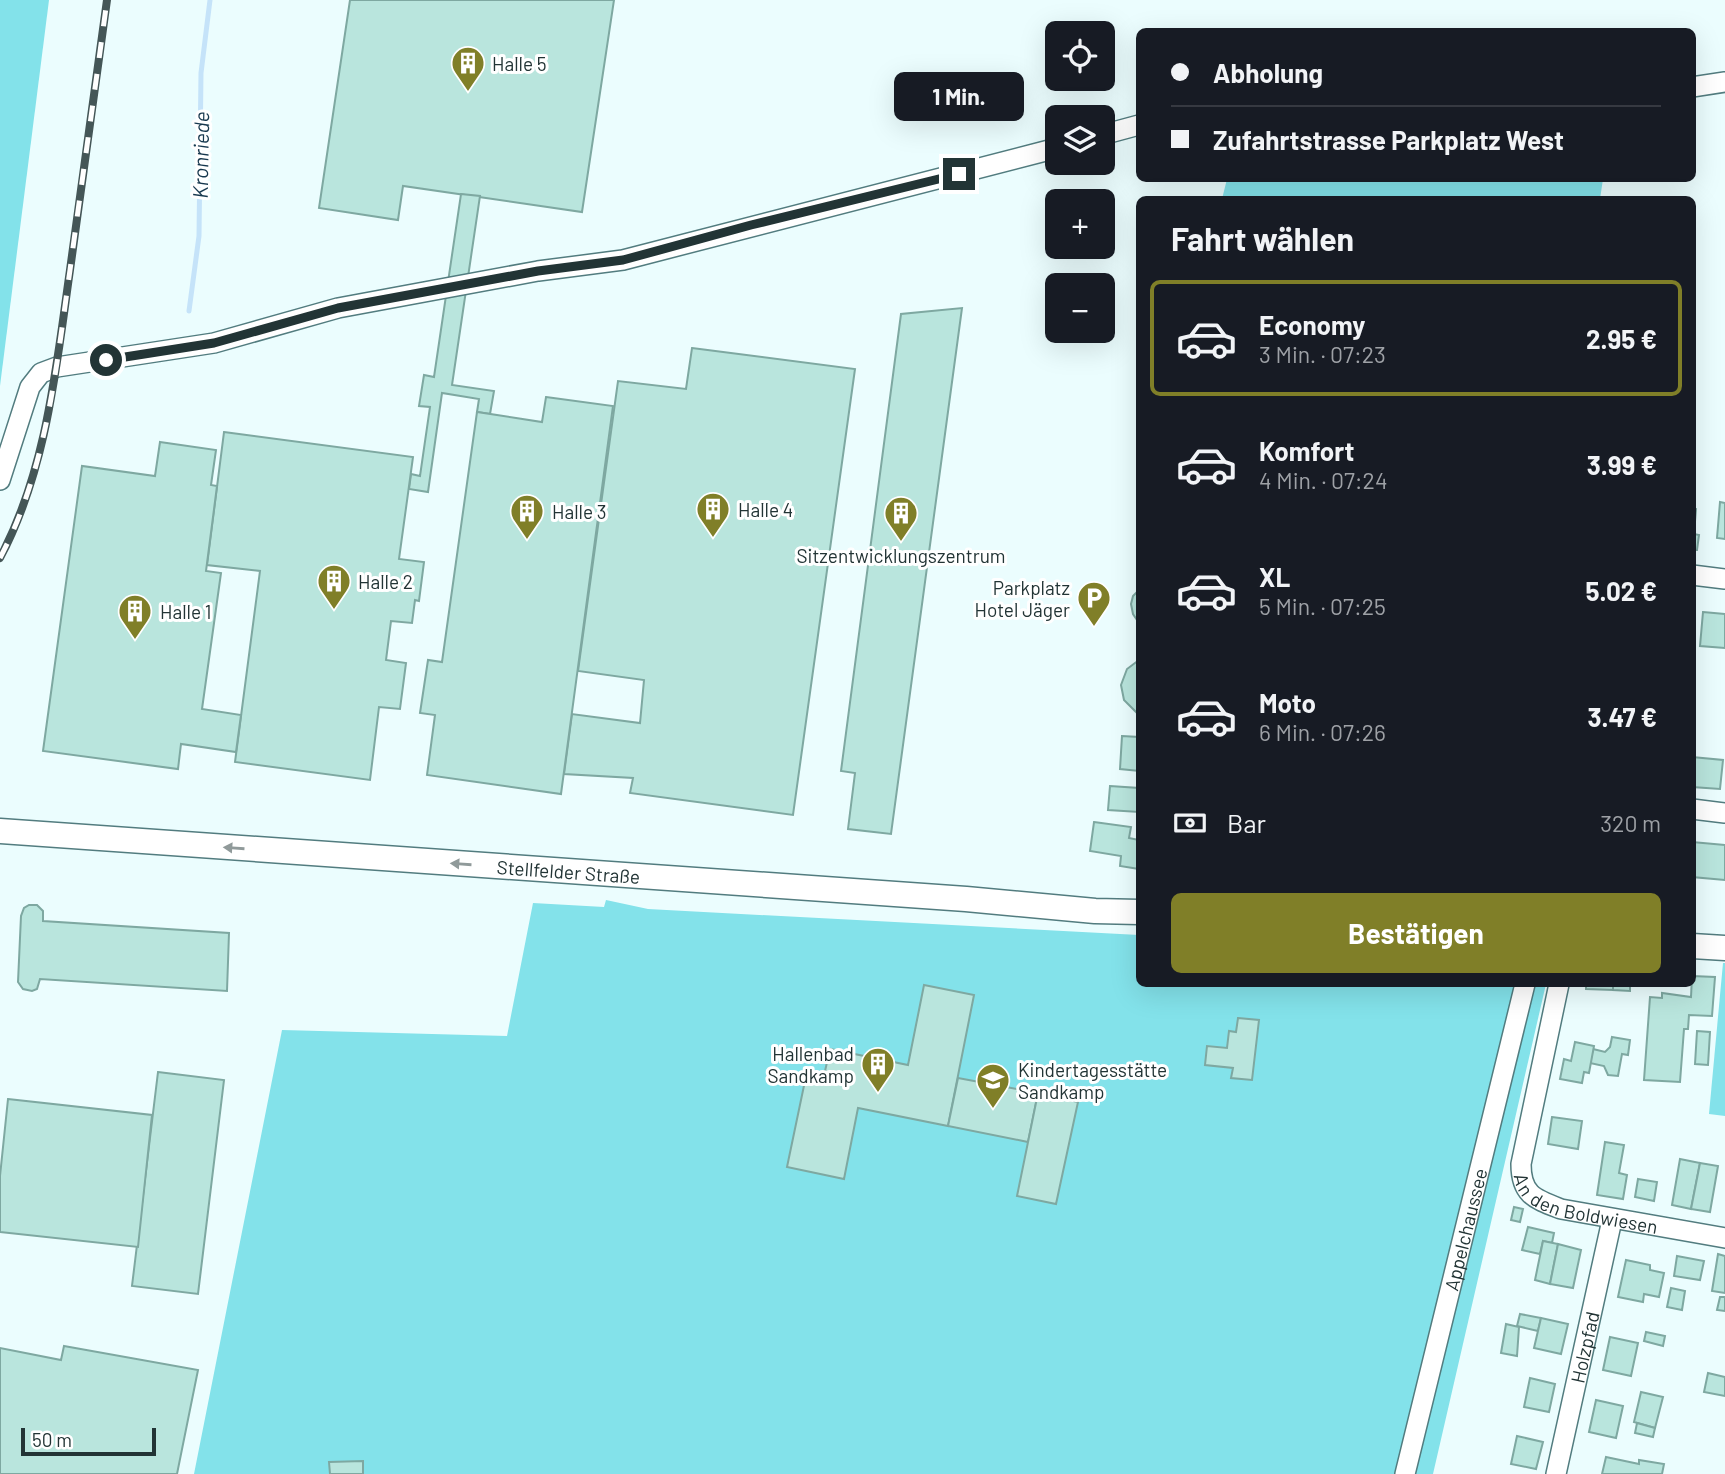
<!DOCTYPE html>
<html lang="de">
<meta charset="utf-8">
<style>
body{margin:0;font-family:Barlow,sans-serif;background:#20242c;color:#f1f3f6;height:100vh;display:flex;flex-direction:column;font-size:26px;white-space:nowrap}
*{box-sizing:border-box;margin:0}
p{font-size:23px;color:#9ea1a6}
.icon{flex:none;width:38px;height:38px;fill:none;stroke:currentColor;stroke-width:2;stroke-linecap:round;stroke-linejoin:round}
.map{position:relative;flex:1;overflow:hidden}
.drawer{position:absolute;left:1136px;top:196px;width:560px;height:791px;display:flex;flex-direction:column;background:#171b24;border-radius:10px;box-shadow:0 7px 28px #0002}
.drawer>*{flex:none}
.guide{position:absolute;left:1136px;top:28px;width:560px;height:154px;border-radius:10px;box-shadow:0 7px 28px #0002;display:grid;align-content:center;height:154px;padding:0 35px;background:#171b24}
.fabs{position:absolute;left:1045px;top:21px;display:grid;gap:14px}
.fabs a{display:grid;place-items:center;width:70px;height:70px;border-radius:10px;background:#171b24;box-shadow:0 7px 28px #0002;font-size:35px}
.scale{position:absolute;left:21px;bottom:18px;width:135px;box-sizing:border-box;padding-left:7px;border:4px solid #223435;border-top:0;font-size:19px;line-height:24px;white-space:nowrap;color:#223435;-webkit-text-stroke:5px #fff;paint-order:stroke}
.end{position:absolute;width:32px;height:32px;margin:-16px;border:9px solid #223435;background:#fff;box-shadow:0 0 0 4px #fff}
.from{border-radius:50%}
.bubble{position:absolute;height:49px;border-radius:10px;background:#171b24;box-shadow:0 7px 28px #0002;font-size:23px;font-weight:700;line-height:49px;text-align:center}
.guide b{display:flex;align-items:center;gap:24px;height:66px;font-size:26px}
.guide b+b{border-top:2px solid #363941}
.guide i{width:18px;height:18px;background:#f1f3f6}
ul{padding:0;list-style:none}
li{display:flex;align-items:center;gap:21px;height:116px;margin:0 14px 10px;padding:0 21px;border:4px solid transparent;border-radius:10px}
li div{flex:1}
li b{display:block;font-size:26px}
li em{font-style:normal;font-weight:700}
li.current{border-color:#807f28}
li>.icon{width:63px;height:63px;stroke-width:1.5}
h2{padding:0 35px;font-size:32px;line-height:84px}
.pay{display:flex;align-items:center;gap:18px;height:77px;padding:0 35px;font-size:26px}
.pay p{margin-inline-start:auto}
.cta{display:flex;gap:14px;margin-top:auto;padding:14px 35px}
.cta a{flex:1;height:80px;border-radius:10px;background:#807f28;color:#fff;font-size:28px;font-weight:700;line-height:80px;text-align:center}
.map>svg:first-child{display:block}
</style>
<div class="map">
<svg width="1725" height="1474" viewBox="0 0 1725 1474">
<rect width="100%" height="100%" fill="#ebfdfe"/>
<!-- green -->
<g fill="#83e2ea">
<path d="M0,0h49l-49,386z"/>
<path d="M1227,179v-1l376,1 -3,20h-378z"/>
<path d="M606,900l42,9 491,26v49h407l-113,490h-1239l88,-444 225,6 26,-133 71,4z"/>
<path d="M1723,963h2v153l-16,-2z"/>
</g>
<g fill="none" stroke-linecap="round" stroke-linejoin="round">
<!-- stream -->
<path stroke="#c5e3f9" stroke-width="5" d="M189,311l10,-75 2,-163 9,-73"/>
</g>
<!-- building -->
<g fill="#b9e5dd" stroke="#7ea8a1" stroke-width="2">
<path d="M350,0h264l-32,212 -179,-26 -5,34 -79,-12z"/>
<path d="M461,194l19,2 -28,189 42,6 -4,23 -13,-2 2,-13 -37,-6 -14,99 -19,-3 2,-15 9,2 10,-69 -11,-1 5,-31 10,2z"/>
<path d="M962,308l-71,526 -43,-5 7,-56 -14,-2 60,-457z"/>
<path d="M692,348l163,21 -62,446 -163,-22 3,-15 -69,-4 8,-60 68,9 4,-43 -66,-9 40,-290 68,8z"/>
<path d="M546,397l67,9 -52,388 -134,-19 8,-60 -15,-2 8,-53 14,2 35,-250 65,10z"/>
<path d="M224,432l189,25 -14,102 25,3 -5,39 -4,-1 -3,23 -21,-2 -5,39 20,3 -6,46 -21,-2 -9,73 -135,-18 25,-191 -53,-6z"/>
<path d="M160,442l56,8 -5,35 6,1 -11,85 15,2 -19,136 39,6 -5,37 -55,-8 -3,25 -135,-18 39,-285 73,10z"/>
<path d="M1720,502l5,1v36l-8,-1z"/>
<path d="M1692,508l4,1 -2,25 5,1 -2,15h-5z"/>
<path d="M1139,590v33l-6,-9 -2,-10 2,-8z"/>
<path d="M1703,612l22,2v34l-25,-2z"/>
<path d="M1139,660v55l-15,-15 -3,-15 6,-16z"/>
<path d="M1122,736l17,1v34l-19,-2z"/>
<path d="M1692,757l31,3 -3,29 -28,-2z"/>
<path d="M1110,786l29,2v24l-31,-2z"/>
<path d="M1094,822l37,5 -2,11 10,2v29l-19,-3 1,-10 -31,-5z"/>
<path d="M1692,842l33,3v35l-33,-3z"/>
<path d="M29,905h8l6,6v10l186,12 -2,58 -187,-12 -3,10 -5,2 -9,-2 -5,-7 3,-66 3,-8z"/>
<path d="M1692,976l23,1 -3,39 -23,-1 -1,14h-4l-4,53 -36,-2 6,-83 12,1v-5l29,4z"/>
<path d="M1586,984h27v6l-27,-1z"/>
<path d="M1613,984h17v7l-17,-1z"/>
<path d="M924,985l50,10 -26,131 -90,-18 -14,71 -57,-12 19,-91 17,4 7,-31 78,16z"/>
<path d="M1238,1018l21,2 -7,60 -21,-2 2,-10 -28,-3 2,-19 20,2 2,-17 7,1z"/>
<path d="M1697,1031l13,1 -2,33 -13,-1z"/>
<path d="M1612,1037l18,3 -2,15 -6,-1 -4,22 -10,-1 -4,-9 -14,-3 3,-14 12,3 5,-5z"/>
<path d="M1575,1042l19,4 -5,27 -5,-1 -2,11 -22,-4 4,-20 7,2z"/>
<path d="M158,1072l66,8 -26,214 -66,-8z"/>
<path d="M958,1078l80,15 -10,49 -80,-16z"/>
<path d="M1038,1093l40,9 -22,102 -39,-8z"/>
<path d="M8,1099l144,16 -14,132 -138,-15v-56z"/>
<path d="M1552,1117l30,4 -4,28 -30,-5z"/>
<path d="M1605,1142l19,3 -5,28 8,2 -4,24 -26,-4z"/>
<path d="M1680,1159l20,4 -9,46 -19,-4z"/>
<path d="M1700,1163l18,3 -8,46 -19,-3z"/>
<path d="M1638,1179l19,3 -3,19 -19,-4z"/>
<path d="M1514,1207l9,2 -3,13 -9,-2z"/>
<path d="M1528,1227l26,6 -2,10 -9,-2 -3,13 -18,-4z"/>
<path d="M1543,1241l15,3 -8,40 -15,-4z"/>
<path d="M1558,1244l23,6 -8,38 -23,-4z"/>
<path d="M1718,1254l7,2v37l-13,-2z"/>
<path d="M1677,1256l27,5 -4,19 -26,-4z"/>
<path d="M1626,1260l24,5v5l14,3 -5,24 -15,-3 -1,8 -25,-5z"/>
<path d="M1671,1288l14,3 -3,19 -15,-3z"/>
<path d="M1720,1297h5v14l-8,-1z"/>
<path d="M1520,1314l21,4 -3,13 -21,-5z"/>
<path d="M1541,1318l27,6 -7,30 -27,-6z"/>
<path d="M1506,1324l13,3 -2,29 -16,-3z"/>
<path d="M1646,1332l19,4 -2,10 -19,-5z"/>
<path d="M1610,1337l28,6 -7,33 -28,-6z"/>
<path d="M64,1346l134,24 -21,104h-177v-126l61,12z"/>
<path d="M1708,1373l17,4v19l-21,-4z"/>
<path d="M1530,1378l25,6 -6,28 -25,-5z"/>
<path d="M1641,1392l22,5 -8,31 -21,-6z"/>
<path d="M1596,1400l27,6 -7,32 -27,-6z"/>
<path d="M1637,1423l18,5 -2,9 -18,-4z"/>
<path d="M1517,1436l26,6 -7,27 -25,-5z"/>
<path d="M1606,1457l33,7v-4l25,4 -2,10h-60z"/>
<path d="M363,1461v13h-33l-1,-12z"/>
</g>
<g fill="none" stroke-linecap="round" stroke-linejoin="round">
<defs>
<g id="minor">
<path d="M1692,87l33,-5"/>
<path d="M1102,135l37,-10"/>
<path d="M0,480l30,-93 11,-14 16,-6 157,-24 124,-35 200,-37 85,-11 434,-112"/>
<path d="M1692,575l33,4"/>
<path d="M1692,809l33,4"/>
<path id="s1" d="M1559,984l-38,180c0,31 14,35 40,45l164,29"/>
<path id="s2" d="M1405,1474l120,-490"/>
<path id="s3" d="M1556,1474l56,-254"/>
</g>
<g id="tertiary">
<path id="s4" d="M0,831l966,68 129,12 44,1"/>
<path d="M1692,946l33,2"/>
</g>
</defs>
<!-- minor casing -->
<use href="#minor" stroke="#527c7f" stroke-width="22"/>
<!-- tertiary casing -->
<use href="#tertiary" stroke="#527c7f" stroke-width="27"/>
<!-- minor -->
<use href="#minor" stroke="#fff" stroke-width="19"/>
<!-- tertiary -->
<use href="#tertiary" stroke="#fff" stroke-width="24"/>
<defs>
<path id="rail" d="M0,558c47,-89 56,-190 70,-288 12,-90 25,-180 37,-270"/>
</defs>
<!-- rail casing -->
<use href="#rail" stroke="#445657" stroke-width="8"/>
<!-- rail -->
<use href="#rail" stroke="#fff" stroke-width="5" stroke-dasharray="16" stroke-linecap="butt"/>
</g>
<!-- one-way arrows -->
<defs><path id="oneway-solid" d="M-6-.8H1V-3.2L6.5 0L1 3.2V.8H-6Z" transform="scale(1.75)"/></defs>
<g fill="#909a9a">
<use href="#oneway-solid" transform="translate(234 848) rotate(-176)"/>
<use href="#oneway-solid" transform="translate(461 864) rotate(-176)"/>
</g>
<g fill="none" stroke-linecap="round" stroke-linejoin="round">
<!-- route -->
<path stroke="#223435" stroke-width="9" d="M106,360l108,-17 124,-35 200,-37 85,-11 128,-35 208,-51"/>
</g>
<!-- icons -->
<defs>
<symbol id="building-pin" viewBox="-11 -11 22 30"><path d="M0 17L-7.5 6A9.5 9.5 0 1 1 7.5 6Z" fill="#807f28" stroke="#fff"/><path d="M-4-6H4V6H1V3H-1V6H-4ZM-2.5-4.3h1.7v1.8h-1.7ZM.8-4.3h1.7v1.8H.8ZM-2.5-1h1.7V.8h-1.7ZM.8-1h1.7V.8H.8Z" fill="#fff"/></symbol>
<symbol id="parking-pin" viewBox="-11 -11 22 30"><path d="M0 17L-7.5 6A9.5 9.5 0 1 1 7.5 6Z" fill="#807f28" stroke="#fff"/><path d="M-3.5-5.5H1a3.5 3.5 0 0 1 0 7H-1V5.5H-3.5ZM-1-3.4V-.6H.8a1.4 1.4 0 0 0 0-2.8Z" fill="#fff"/></symbol>
<symbol id="school-pin" viewBox="-11 -11 22 30"><path d="M0 17L-7.5 6A9.5 9.5 0 1 1 7.5 6Z" fill="#807f28" stroke="#fff"/><path d="M0-5L7-2L0 1L-7-2ZM-4 1L0 2.5L4 1V4Q0 6-4 4Z" fill="#fff"/></symbol>
</defs>
<g fill-rule="evenodd">
<use href="#building-pin" x="449" y="44" width="38" height="52"/>
<use href="#building-pin" x="694" y="490" width="38" height="52"/>
<use href="#building-pin" x="508" y="492" width="38" height="52"/>
<use href="#building-pin" x="882" y="494" width="38" height="52"/>
<use href="#building-pin" x="315" y="562" width="38" height="52"/>
<use href="#parking-pin" x="1075" y="579" width="38" height="52"/>
<use href="#building-pin" x="116" y="592" width="38" height="52"/>
<use href="#building-pin" x="859" y="1045" width="38" height="52"/>
<use href="#school-pin" x="974" y="1061" width="38" height="52"/>
</g>
<g text-anchor="middle" dominant-baseline="central" stroke-width="6" stroke-linejoin="round" paint-order="stroke">
<!-- poi labels -->
<g font-size="19" fill="#223435" stroke="#fff" text-anchor="start">
<text x="492" y="63">Halle 5</text>
<text x="738" y="509">Halle 4</text>
<text x="552" y="511">Halle 3</text>
<text x="901" y="555" text-anchor="middle">Sitzentwicklungszentrum</text>
<text x="358" y="581">Halle 2</text>
<text x="1070" y="587" text-anchor="end">Parkplatz<tspan x="1070" dy="22">Hotel Jäger</tspan></text>
<text x="160" y="611">Halle 1</text>
<text x="854" y="1053" text-anchor="end">Hallenbad<tspan x="854" dy="22">Sandkamp</tspan></text>
<text x="1018" y="1069">Kindertagesstätte<tspan x="1018" dy="22">Sandkamp</tspan></text>
</g>
<!-- street labels -->
<g font-size="19" fill="#223435" stroke="#fff">
<text stroke="none"><textPath href="#s4" startOffset="570">Stellfelder Straße</textPath></text>
<text stroke="none"><textPath href="#s1" startOffset="271">An den Boldwiesen</textPath></text>
<text stroke="none"><textPath href="#s2" startOffset="252">Appelchaussee</textPath></text>
<text stroke="none"><textPath href="#s3" startOffset="130">Holzpfad</textPath></text>
</g>
<!-- water labels -->
<g font-size="21" font-style="italic" fill="#17384e" stroke="#fff">
<text transform="translate(200 155) rotate(-89)">Kronriede</text>
</g>
</g>
</svg>
<div class="fabs">
<a><svg class="icon" aria-label="locate" viewBox="0 0 24 24"><circle cx="12" cy="12" r="6"/><path d="M12 2v4M12 18v4M2 12h4M18 12h4"/></svg></a>
<a><svg class="icon" aria-label="layers" viewBox="0 0 24 24"><path d="M12 4l9 5-9 5-9-5zM3 14l9 5 9-5"/></svg></a>
<a>+</a>
<a>−</a>
</div>
<div class="scale">50 m</div>
<i class="end from" style="left:106px;top:360px"></i>
<i class="end" style="left:959px;top:174px"></i>
<div class="bubble" style="left:894px;top:72px;width:130px">1 Min.</div>
<div class="guide">
<b><i class="from"></i>Abholung</b>
<b><i></i>Zufahrtstrasse Parkplatz West</b>
</div>
<section class="drawer">
<h2>Fahrt wählen</h2>
<ul>
<li class="current"><svg class="icon" aria-label="car" viewBox="0 0 24 24"><path d="M5 17H2v-5l4-1 3-4h7l3 4 3 1v5h-3M9 17h6M6 11h13"/><circle cx="7" cy="17" r="2"/><circle cx="17" cy="17" r="2"/></svg><div><b>Economy</b><p>3 Min. · 07:23</p></div><em>2.95 €</em></li>
<li><svg class="icon" aria-label="car" viewBox="0 0 24 24"><path d="M5 17H2v-5l4-1 3-4h7l3 4 3 1v5h-3M9 17h6M6 11h13"/><circle cx="7" cy="17" r="2"/><circle cx="17" cy="17" r="2"/></svg><div><b>Komfort</b><p>4 Min. · 07:24</p></div><em>3.99 €</em></li>
<li><svg class="icon" aria-label="car" viewBox="0 0 24 24"><path d="M5 17H2v-5l4-1 3-4h7l3 4 3 1v5h-3M9 17h6M6 11h13"/><circle cx="7" cy="17" r="2"/><circle cx="17" cy="17" r="2"/></svg><div><b>XL</b><p>5 Min. · 07:25</p></div><em>5.02 €</em></li>
<li><svg class="icon" aria-label="car" viewBox="0 0 24 24"><path d="M5 17H2v-5l4-1 3-4h7l3 4 3 1v5h-3M9 17h6M6 11h13"/><circle cx="7" cy="17" r="2"/><circle cx="17" cy="17" r="2"/></svg><div><b>Moto</b><p>6 Min. · 07:26</p></div><em>3.47 €</em></li>
</ul>
<div class="pay"><svg class="icon" aria-label="cash" viewBox="0 0 24 24"><path d="M3 7h18v10H3z"/><circle cx="12" cy="12" r="2"/></svg>Bar<p>320 m</p></div>
<div class="cta"><a>Bestätigen</a></div>
</section>
</div>
